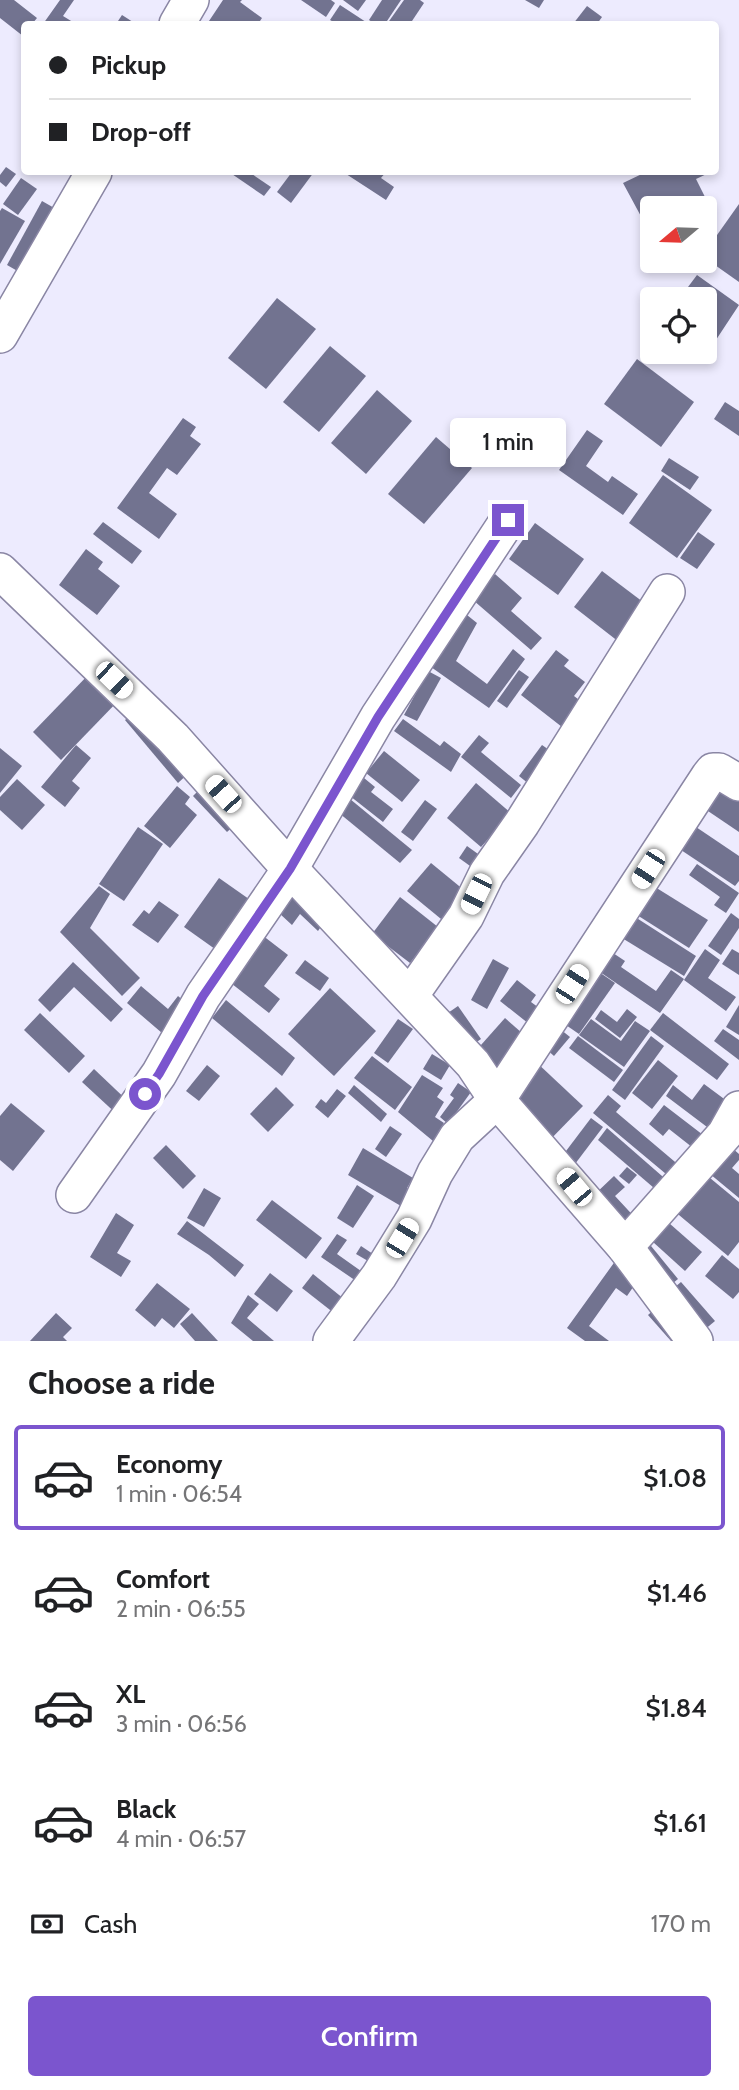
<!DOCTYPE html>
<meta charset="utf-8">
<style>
body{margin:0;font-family:Cabin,sans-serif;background:#f2f2f2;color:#202124;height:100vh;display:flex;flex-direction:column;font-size:26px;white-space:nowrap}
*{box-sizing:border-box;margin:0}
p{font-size:23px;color:#757577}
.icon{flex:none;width:38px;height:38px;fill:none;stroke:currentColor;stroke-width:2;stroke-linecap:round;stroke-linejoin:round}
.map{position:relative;height:1341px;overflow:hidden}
.sheet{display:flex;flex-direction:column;background:#fff;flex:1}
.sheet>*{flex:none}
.guide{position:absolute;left:21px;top:21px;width:698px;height:154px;border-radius:7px;box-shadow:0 4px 10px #0003;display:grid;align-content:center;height:154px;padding:0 28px;background:#fff}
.needle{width:46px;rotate:251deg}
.buttons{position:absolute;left:640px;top:196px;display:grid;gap:14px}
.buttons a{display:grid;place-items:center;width:77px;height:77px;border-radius:7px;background:#fff;box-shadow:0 4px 10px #0003;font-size:35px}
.end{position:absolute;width:32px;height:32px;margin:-16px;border:9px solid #7b55ce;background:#fff;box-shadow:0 0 0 4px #fff}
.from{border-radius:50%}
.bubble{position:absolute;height:49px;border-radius:7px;background:#fff;box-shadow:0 4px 10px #0003;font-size:23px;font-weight:600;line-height:49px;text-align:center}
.car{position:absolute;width:21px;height:42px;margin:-21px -10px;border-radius:9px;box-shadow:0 0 5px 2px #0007;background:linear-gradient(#fff 24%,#345 0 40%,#fff 0 76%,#345 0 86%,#fff 0)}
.guide b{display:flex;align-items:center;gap:24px;height:66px;font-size:26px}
.guide b+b{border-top:2px solid #e0e0e0}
.guide i{width:18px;height:18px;background:#202124}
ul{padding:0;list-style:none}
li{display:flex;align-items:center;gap:21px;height:105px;margin:0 14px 10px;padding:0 14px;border:4px solid transparent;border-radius:7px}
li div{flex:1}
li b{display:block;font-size:26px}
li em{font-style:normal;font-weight:600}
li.current{border-color:#7b55ce}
li>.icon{width:63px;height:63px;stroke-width:1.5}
h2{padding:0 28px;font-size:32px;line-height:84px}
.pay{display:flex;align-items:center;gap:18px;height:77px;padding:0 28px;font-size:26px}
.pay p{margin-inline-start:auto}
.cta{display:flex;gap:14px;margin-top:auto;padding:14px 28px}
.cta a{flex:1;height:80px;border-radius:7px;background:#7b55ce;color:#fff;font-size:28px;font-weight:600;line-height:80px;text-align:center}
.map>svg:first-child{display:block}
</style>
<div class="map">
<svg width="739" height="1341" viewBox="0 0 739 1341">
<rect width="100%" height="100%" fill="#edebfe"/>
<!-- building -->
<g fill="#727390">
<path d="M0,0h14l23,18 -5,6h-8l-1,12 -23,-18z"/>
<path d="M60,0h14l-11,16 13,8h-33z"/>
<path d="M223,0h19l-2,2 22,16 -4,6h-51z"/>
<path d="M301,0h30l4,3 -9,14z"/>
<path d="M343,0h23l-8,11z"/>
<path d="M382,0h19l-16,24h-10l-6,-4z"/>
<path d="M404,0h16l4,3 -14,21h-23z"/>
<path d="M525,0h19l-5,8z"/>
<path d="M340,5l29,19h-32l-7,-4z"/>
<path d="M587,6l15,11 -5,7h-24z"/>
<path d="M122,15l14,9h-20z"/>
<path d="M6,167l10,7 -10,13 -6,-5v-7z"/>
<path d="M229,172h20l22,15 -7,9z"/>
<path d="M292,172h22l-23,31 -14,-11z"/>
<path d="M343,172h43l-5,6 13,9 -8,13z"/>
<path d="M646,172h65l-15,7 12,24 -9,5h-46v24l-3,1 -27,-50z"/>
<path d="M21,178l16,11 -19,26 -15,-11z"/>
<path d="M42,201l14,8 -35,64 -14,-8z"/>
<path d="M739,204v78l-34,-24v-6z"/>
<path d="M2,208l23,13 -25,43v-53z"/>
<path d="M697,275l42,30 -31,47 -3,-2v-51h-26z"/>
<path d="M277,298l39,31 -50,60 -38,-31z"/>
<path d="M330,346l36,30 -47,56 -36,-30z"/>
<path d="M637,359l57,43 -33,45 -57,-43z"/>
<path d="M377,390l35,31 -46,53 -35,-31z"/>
<path d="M725,402l14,9v25l-25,-17z"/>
<path d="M183,418l13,9 -6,9 11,8 -24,31 -10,-7 -18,25 28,21 -18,25 -42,-31z"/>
<path d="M587,430l16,11 -17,25 22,16 4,-6 26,18 -15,21 -64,-45z"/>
<path d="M436,437l36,31 -48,56 -36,-30z"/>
<path d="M669,458l30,19 -9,13 -29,-19z"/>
<path d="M663,475l49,35 -35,48 -48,-35z"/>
<path d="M103,522l39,29 -10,13 -39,-30z"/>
<path d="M535,523l49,36 -26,36 -49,-36z"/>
<path d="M698,532l17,12 -18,25 -17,-11z"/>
<path d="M86,549l17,13 -5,7 22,17 -23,29 -38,-30z"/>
<path d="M602,571l45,34 -28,37 -45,-35z"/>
<path d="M495,574l27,24 -11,13 31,27 -11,12 -58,-50z"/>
<path d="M467,615l10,8 -21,38 31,23 26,-35 12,10 -36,49 -58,-41z"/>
<path d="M556,650l13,10 -5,6 21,16 -11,14 17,13 -20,25 -50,-39z"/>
<path d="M519,670l10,7 -22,31 -10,-7z"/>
<path d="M92,671l28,28 -59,61 -28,-28z"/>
<path d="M428,671l13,7 -24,43 -13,-6z"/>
<path d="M139,709l52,62 -13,12 -53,-63z"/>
<path d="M403,719l37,27 4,-5 17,13 -10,18 -57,-41z"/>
<path d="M479,735l10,8 -8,9 40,33 -10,13 -50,-41z"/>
<path d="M76,745l15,13 -19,23 8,7 -15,19 -24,-20z"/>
<path d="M542,745l10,7 -23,32 -10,-8z"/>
<path d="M0,748l22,18 -22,27z"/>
<path d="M384,751l36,29 -18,22 -36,-29z"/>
<path d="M364,778l11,9 -4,5 22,17 -10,13 -33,-26z"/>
<path d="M17,779l28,26 -23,25 -22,-20v-13z"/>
<path d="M476,783l35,30 -30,34 -34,-29z"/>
<path d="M204,785l34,37 -11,10 -34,-36z"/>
<path d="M177,786l13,11 -5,7 12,11 -27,33 -26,-22z"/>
<path d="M720,788l19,14v30l-34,-23z"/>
<path d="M350,799l62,51 -12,13 -61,-50z"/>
<path d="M425,800l12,9 -24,32 -12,-9z"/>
<path d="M138,827l25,17 -39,57 -25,-17z"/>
<path d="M696,827l43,29v25l-4,5 -54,-36z"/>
<path d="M467,846l18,13 -8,12 -18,-13z"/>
<path d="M431,863l39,32 -18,33 -45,-37z"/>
<path d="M697,864l42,29 -13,20 -12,-8 6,-8 -31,-22z"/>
<path d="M219,878l37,26 -34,50 -38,-27z"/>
<path d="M99,886l11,8 -20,34 50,50 -18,18 -62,-64z"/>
<path d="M655,887l53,33 -19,28 -52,-33z"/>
<path d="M298,890l28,29 -8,12 -18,-17 -8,11 -13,-12z"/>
<path d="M400,897l38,30 -28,36 -38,-29z"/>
<path d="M159,901l20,14 -21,28 -26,-18 12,-15 5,4z"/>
<path d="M731,913l8,6v9l-18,27 -13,-9z"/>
<path d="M635,917l61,39 -12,20 -62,-38z"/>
<path d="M262,935l26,20 -24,31 16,13 -11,14 -42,-33z"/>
<path d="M705,949l15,11 -12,18 28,19 -10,14 -42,-31z"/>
<path d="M732,949l7,4v22l-17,-11z"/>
<path d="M613,953l12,8 -4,6 35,24 15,-21 13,9 -24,34 -60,-41z"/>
<path d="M493,959l16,9 -22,41 -16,-9z"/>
<path d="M305,960l24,18 -9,13 -25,-18z"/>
<path d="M73,962l50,47 -12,13 -37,-35 -24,25 -12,-12z"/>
<path d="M599,972l16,11 -36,51 -16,-11z"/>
<path d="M517,980l19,15 -5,7 19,14 -12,15 -38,-30z"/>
<path d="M141,986l27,23 10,-13 16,14 -25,29 -42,-36z"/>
<path d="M330,988l46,43 -42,45 -46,-42z"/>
<path d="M226,1000l69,58 -13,18 -70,-58z"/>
<path d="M739,1005v30l-13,-8z"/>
<path d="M458,1006l23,33 -13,9 -23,-33z"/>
<path d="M627,1009l10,8 -17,21 -25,-19 6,-9 16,12z"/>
<path d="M40,1013l45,43 -16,17 -45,-43z"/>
<path d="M663,1013l66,51 -12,16 -67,-50z"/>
<path d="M505,1018l25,22 -33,44 -24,-30z"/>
<path d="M398,1019l15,10 -25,34 -14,-10z"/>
<path d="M591,1019l30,22 14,-20 15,10 -26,36 -45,-32z"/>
<path d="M560,1029l10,8 -16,19 -9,-8z"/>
<path d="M723,1029l16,11v20l-25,-19z"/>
<path d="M578,1036l45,34 -9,12 -45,-34z"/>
<path d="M651,1036l13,10 -39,54 -13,-10z"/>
<path d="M432,1054l18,11 -9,15 -18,-11z"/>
<path d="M372,1056l40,31 -17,23 -41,-32z"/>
<path d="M658,1060l20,16 -26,33 -20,-16z"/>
<path d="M535,1061l48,45 -39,40 -40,-43z"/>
<path d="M207,1065l13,11 -21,25 -13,-10z"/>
<path d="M94,1069l39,37 -12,12 -39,-36z"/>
<path d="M422,1075l21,13 -6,9 7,5 -9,15 9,6 -11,18 -35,-29z"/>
<path d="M458,1083l13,9 -23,32 -8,-7 14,-19 -4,-3z"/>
<path d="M704,1084l31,23 -20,26 -49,-37 7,-11 19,15z"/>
<path d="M354,1085l33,29 -6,8 -33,-29z"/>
<path d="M276,1087l18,18 -26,27 -18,-18z"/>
<path d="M337,1089l9,7 -18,22 -13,-11 6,-8 5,4z"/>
<path d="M608,1095l13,11 -5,6 65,55 -9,12 -79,-66z"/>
<path d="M11,1103l34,28 -32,40 -13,-11v-44z"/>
<path d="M664,1105l43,33 -10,13 -28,-22 -6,7 -14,-12z"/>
<path d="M591,1118l12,9 -28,37 -12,-9z"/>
<path d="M390,1126l12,8 -16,23 -11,-8z"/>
<path d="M607,1128l63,55 -9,11 -63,-54z"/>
<path d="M725,1142l14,12v6l-7,8 7,6v24l-35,-29z"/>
<path d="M166,1145l30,31 -13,13 -30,-31z"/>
<path d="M363,1148l50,30 -6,10 9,5 -10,16 -58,-34z"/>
<path d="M627,1167l10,8 -8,9 -10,-8z"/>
<path d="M704,1173l35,29v40l-11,14 -55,-46z"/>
<path d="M614,1176l11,11 -10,9 25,27 -10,10 -36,-38z"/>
<path d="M357,1185l17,11 -21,32 -16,-10z"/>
<path d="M204,1188l17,10 -17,29 -17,-9z"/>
<path d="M272,1200l50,38 -16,21 -50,-39z"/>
<path d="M116,1213l18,12 -17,28 14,8 -10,16 -31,-20z"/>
<path d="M187,1221l57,44 -9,12 -26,-22 -32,-21z"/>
<path d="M669,1223l33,29 -17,19 -32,-29z"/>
<path d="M337,1234l10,6 -10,14 31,22 -6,9 -41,-28z"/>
<path d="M647,1241l31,38 -11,9 -31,-38z"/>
<path d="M361,1246l12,8 -5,7 -12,-7z"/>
<path d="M722,1255l17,14v23l-6,7 -28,-23z"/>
<path d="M616,1260l24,17 -13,19 -11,-8 -27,38 20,15h-24l-18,-13z"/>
<path d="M270,1273l23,18 -16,21 -23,-18z"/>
<path d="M313,1274l36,29 -10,14 -37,-29z"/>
<path d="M681,1282l34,39 -12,10 -34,-39z"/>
<path d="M157,1283l33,26 -16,19 -12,-10 -7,9 -20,-17z"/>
<path d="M248,1295l11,9 -12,14 27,23h-21l-22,-18z"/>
<path d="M657,1307l31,34h-17l-23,-26z"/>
<path d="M56,1313l16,15 -9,9 4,4h-37z"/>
<path d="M192,1313l26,28h-23l-15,-17z"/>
</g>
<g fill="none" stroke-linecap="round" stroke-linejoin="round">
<defs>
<g id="minor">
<path d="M177,24l14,-24"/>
<path d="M0,335l94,-163"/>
<path d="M0,571l173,167 117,131 183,195 24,36 128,147 70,94"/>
<path d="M410,996l56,-80 21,-43 35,-50 145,-231"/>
<path d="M74,1195l85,-121 44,-78 87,-127 88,-152 130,-197"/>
<path d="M625,1247l100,-113 14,-25"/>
<path d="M331,1341l48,-65 35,-57 21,-46 22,-36 40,-37 212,-324 4,-5h6l20,12"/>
</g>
</defs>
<!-- minor casing -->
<use href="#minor" stroke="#8a86a4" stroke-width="38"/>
<!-- minor -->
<use href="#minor" stroke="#fff" stroke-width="35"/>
</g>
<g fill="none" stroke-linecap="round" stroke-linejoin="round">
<!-- route -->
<path stroke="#7b55ce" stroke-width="9" d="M145,1094l14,-20 44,-78 87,-127 88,-152 130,-197"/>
</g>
</svg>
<div class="buttons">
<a><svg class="needle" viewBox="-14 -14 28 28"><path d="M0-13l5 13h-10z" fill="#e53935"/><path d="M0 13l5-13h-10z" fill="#757577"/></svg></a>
<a><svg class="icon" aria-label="locate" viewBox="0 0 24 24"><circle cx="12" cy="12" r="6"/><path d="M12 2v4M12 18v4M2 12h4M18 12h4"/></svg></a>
</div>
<i class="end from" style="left:145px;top:1094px"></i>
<i class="end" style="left:508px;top:520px"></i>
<div class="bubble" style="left:450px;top:418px;width:116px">1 min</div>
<i class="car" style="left:114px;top:680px;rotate:134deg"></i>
<i class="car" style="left:223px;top:794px;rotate:318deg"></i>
<i class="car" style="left:648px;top:869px;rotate:213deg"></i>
<i class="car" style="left:476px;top:894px;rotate:206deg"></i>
<i class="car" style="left:572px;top:984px;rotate:33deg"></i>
<i class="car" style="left:574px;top:1187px;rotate:320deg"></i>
<i class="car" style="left:402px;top:1238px;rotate:31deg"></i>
<div class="guide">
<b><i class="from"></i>Pickup</b>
<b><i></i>Drop-off</b>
</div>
</div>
<section class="sheet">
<h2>Choose a ride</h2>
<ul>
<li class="current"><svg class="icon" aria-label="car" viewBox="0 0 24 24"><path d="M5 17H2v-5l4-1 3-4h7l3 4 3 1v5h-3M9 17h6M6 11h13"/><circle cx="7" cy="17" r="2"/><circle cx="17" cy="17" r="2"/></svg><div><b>Economy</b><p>1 min · 06:54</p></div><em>$1.08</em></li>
<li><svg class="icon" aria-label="car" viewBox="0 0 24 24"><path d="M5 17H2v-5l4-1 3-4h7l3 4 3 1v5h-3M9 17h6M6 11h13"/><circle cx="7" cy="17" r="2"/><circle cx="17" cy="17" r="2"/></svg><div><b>Comfort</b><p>2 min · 06:55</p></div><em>$1.46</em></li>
<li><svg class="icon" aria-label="car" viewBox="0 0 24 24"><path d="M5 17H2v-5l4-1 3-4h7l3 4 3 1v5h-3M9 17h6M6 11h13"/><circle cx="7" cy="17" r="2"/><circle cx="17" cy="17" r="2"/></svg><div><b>XL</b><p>3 min · 06:56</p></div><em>$1.84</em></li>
<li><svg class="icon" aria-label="car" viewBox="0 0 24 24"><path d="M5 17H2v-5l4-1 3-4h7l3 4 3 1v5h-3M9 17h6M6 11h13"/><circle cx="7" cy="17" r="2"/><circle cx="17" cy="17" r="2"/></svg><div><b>Black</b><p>4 min · 06:57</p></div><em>$1.61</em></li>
</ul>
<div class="pay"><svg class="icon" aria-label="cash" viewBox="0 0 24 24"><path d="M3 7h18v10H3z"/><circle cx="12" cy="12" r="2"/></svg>Cash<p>170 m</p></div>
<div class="cta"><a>Confirm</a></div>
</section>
